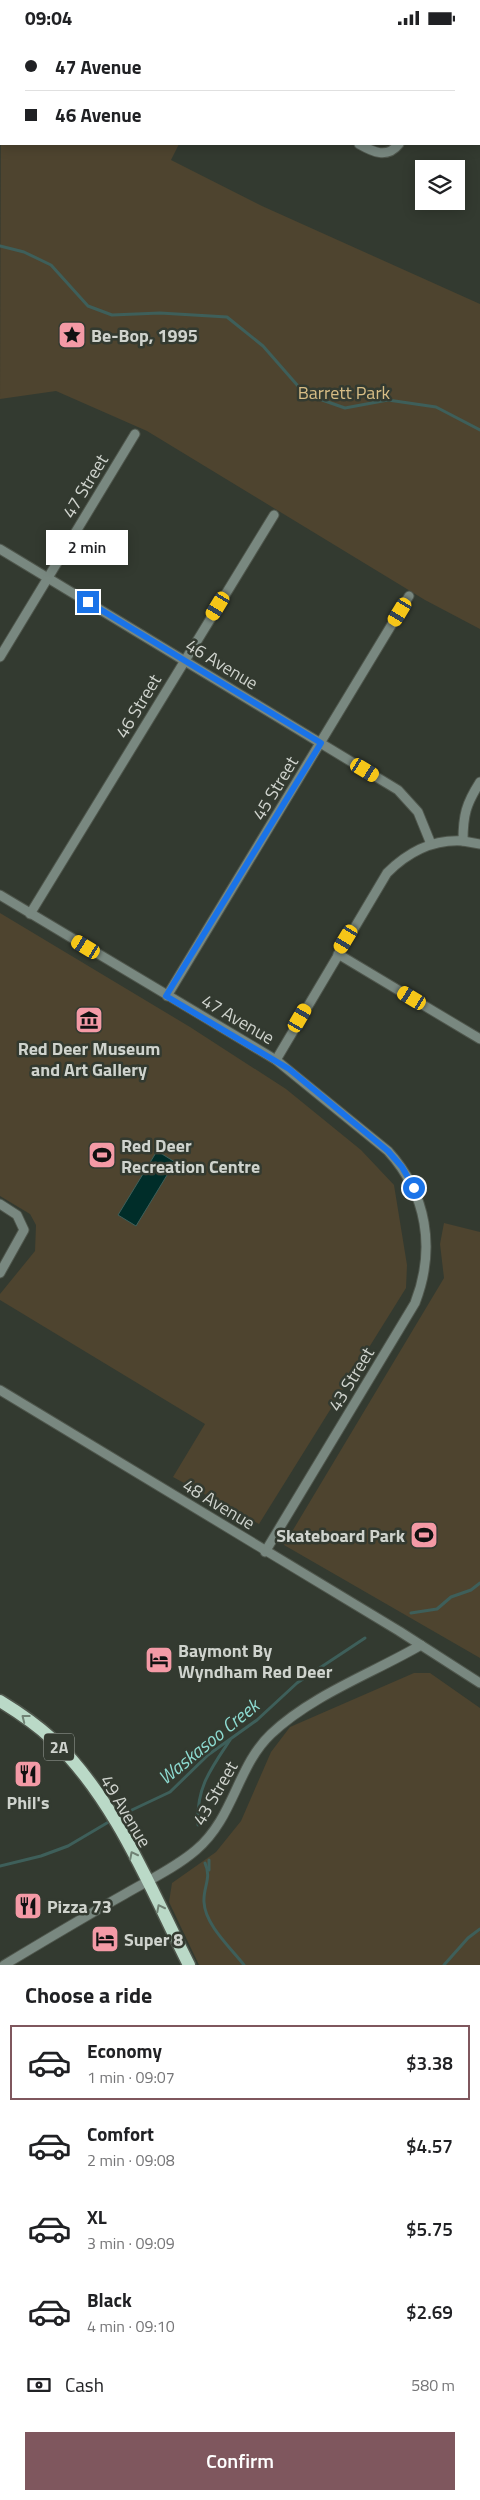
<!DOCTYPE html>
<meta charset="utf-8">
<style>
body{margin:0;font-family:"Titillium Web",sans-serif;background:#f2f2f2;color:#202124;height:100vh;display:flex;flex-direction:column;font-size:19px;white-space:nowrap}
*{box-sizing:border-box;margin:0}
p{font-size:16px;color:#757577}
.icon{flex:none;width:28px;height:28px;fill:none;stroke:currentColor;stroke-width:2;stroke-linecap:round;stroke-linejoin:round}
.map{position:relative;height:1930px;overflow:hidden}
.details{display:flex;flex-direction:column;background:#fff;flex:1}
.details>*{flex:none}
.hud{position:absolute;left:0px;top:0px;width:480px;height:110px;box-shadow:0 2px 12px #0003;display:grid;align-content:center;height:110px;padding:0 25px;background:#fff}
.fabs{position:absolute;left:415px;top:125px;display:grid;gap:10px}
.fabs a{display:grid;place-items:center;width:50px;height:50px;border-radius:0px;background:#fff;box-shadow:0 2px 12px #0003;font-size:25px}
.end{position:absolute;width:22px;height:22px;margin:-11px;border:6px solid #1a73e8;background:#fff;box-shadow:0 0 0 2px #fff}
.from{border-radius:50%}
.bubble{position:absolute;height:35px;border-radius:0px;background:#fff;box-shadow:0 2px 12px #0003;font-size:16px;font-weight:600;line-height:35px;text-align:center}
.car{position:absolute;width:15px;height:30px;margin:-15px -8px;border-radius:6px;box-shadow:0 0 4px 1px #0007;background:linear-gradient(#f5c518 24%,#345 0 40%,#f5c518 0 76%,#345 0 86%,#f5c518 0)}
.hud b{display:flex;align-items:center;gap:18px;height:48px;font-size:19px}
.hud b+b{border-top:1px solid #e0e0e0}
.hud i{width:12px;height:12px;background:#202124}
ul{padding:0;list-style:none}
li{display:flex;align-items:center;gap:15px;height:75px;margin:0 10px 8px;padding:0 15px;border:2px solid transparent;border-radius:0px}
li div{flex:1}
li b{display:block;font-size:19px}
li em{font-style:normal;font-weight:600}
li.selected{border-color:#7f575e}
li>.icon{width:45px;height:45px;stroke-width:1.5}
h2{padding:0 25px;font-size:22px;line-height:60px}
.pay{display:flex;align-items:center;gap:12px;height:55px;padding:0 25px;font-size:19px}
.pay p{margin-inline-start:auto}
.cta{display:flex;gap:10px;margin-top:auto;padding:10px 25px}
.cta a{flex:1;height:58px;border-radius:0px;background:#7f575e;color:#fff;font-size:20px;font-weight:600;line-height:58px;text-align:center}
.status{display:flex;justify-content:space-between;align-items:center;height:35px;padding:0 25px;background:#fff;direction:ltr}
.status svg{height:14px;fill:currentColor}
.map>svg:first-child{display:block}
</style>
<div class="status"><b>09:04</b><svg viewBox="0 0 49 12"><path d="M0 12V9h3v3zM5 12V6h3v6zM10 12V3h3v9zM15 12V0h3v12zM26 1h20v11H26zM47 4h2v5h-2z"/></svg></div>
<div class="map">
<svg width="480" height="1930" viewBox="0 0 480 1930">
<rect width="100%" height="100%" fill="#333a30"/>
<!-- green -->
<g fill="#4e442f">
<path d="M1,53v56h178l-8,16 91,46 218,98v325l-55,-29 -278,-169 -91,-40 -56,8z"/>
<path d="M0,878l190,114 96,62 75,61 33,35 13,80 -1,23 -147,236 -86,-47 32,-53 -205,-124v-6l35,-43 1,-26 -6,-11 -30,-18z"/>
<path d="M444,1188l36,9v426l-196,-113 160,-267 -4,-34z"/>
<path d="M414,1638h16l50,35v257h-281l-30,-63 3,-19 44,-31 25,-31 30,-69 19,-25z"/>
</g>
<!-- water -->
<path fill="#002d29" stroke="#3e5f5a" d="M157,1116l18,11 -39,64 -18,-11z"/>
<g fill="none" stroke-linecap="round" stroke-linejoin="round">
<!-- stream -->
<g stroke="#3e5f5a" stroke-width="3">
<path d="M0,211l24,6 27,13 37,41 24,9 48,-2 67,4 36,29 42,48 40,14 43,-8 48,7 44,23"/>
<path d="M411,1578l26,-4 14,-12 20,-7 9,-7"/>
<path d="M198,1779l4,9"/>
<path d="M117,1782l53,-25 38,-37 49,-35 40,-37 68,-45"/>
<path d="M198,1790c-2,-37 12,-55 32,-85"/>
<path d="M205,1828c7,15 -2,24 -1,39 1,23 27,46 40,63"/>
<path d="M0,1831l41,-10 27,-10 44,-26"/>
<path d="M209,1835v-10"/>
<path d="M444,1930l24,-27 12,-9"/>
</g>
<defs>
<g id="minor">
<path d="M424,0l2,1"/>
<path d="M463,1l1,-1"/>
<path d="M479,33l1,1"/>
<path d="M359,109c14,8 28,15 40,0"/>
<path d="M0,514l398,241 20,22 13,32"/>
<path d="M0,622l135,-223"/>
<path d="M463,806l17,3"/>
<path d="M0,860l276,165 112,91c39,43 48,98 27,152l-150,249"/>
<path d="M30,879l244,-399"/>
<path d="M338,919l142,85"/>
<path d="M167,961l242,-400"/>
<path d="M276,1025l111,-187c21,-21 46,-34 76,-32 0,-26 3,-37 17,-59"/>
<path d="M0,1169l17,11 7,15 -24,43"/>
<path d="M0,1355l399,241 81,52"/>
<path d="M4,1930c40,-24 80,-48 121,-71 24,-14 50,-26 71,-44 38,-32 41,-84 75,-116 41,-39 102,-61 150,-89"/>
</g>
<g id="major">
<path d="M33,1l1,-1"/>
<path d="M0,29l1,-1"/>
<path d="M0,1666c18,11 36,23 52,38 64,61 98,149 137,226"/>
</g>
</defs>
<!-- minor casing -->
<use href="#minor" stroke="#4f564c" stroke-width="11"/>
<!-- major casing -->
<use href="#major" stroke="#4f564c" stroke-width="15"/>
<!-- minor -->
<use href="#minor" stroke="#798880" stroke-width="9"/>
<!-- major -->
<use href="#major" stroke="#bad9c7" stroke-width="12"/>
</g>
<!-- one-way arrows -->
<defs><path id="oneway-chevron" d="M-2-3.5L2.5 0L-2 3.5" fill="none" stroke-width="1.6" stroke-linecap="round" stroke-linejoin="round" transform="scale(1.25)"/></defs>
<g stroke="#708274">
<use href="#oneway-chevron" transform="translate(25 1683) rotate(-142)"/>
<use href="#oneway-chevron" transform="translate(133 1820) rotate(-117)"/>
<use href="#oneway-chevron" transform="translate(160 1873) rotate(-117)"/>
</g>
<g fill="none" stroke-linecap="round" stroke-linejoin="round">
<!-- route -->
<path stroke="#1a73e8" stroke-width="6" d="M88,567l233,141 -155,253 123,73 99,82 14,16 12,21"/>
</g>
<!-- icons -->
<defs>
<symbol id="sight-square" viewBox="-11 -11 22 22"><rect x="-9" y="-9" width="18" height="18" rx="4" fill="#f49aa6" stroke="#333a30"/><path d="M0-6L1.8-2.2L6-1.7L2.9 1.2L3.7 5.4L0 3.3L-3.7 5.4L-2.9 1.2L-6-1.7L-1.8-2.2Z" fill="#111"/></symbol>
<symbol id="museum-square" viewBox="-11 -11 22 22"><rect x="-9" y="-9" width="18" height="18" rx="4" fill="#f49aa6" stroke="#333a30"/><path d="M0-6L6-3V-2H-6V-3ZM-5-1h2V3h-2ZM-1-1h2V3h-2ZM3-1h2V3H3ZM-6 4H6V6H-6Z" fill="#111"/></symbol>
<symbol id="stadium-square" viewBox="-11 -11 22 22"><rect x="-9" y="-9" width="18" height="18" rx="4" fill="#f49aa6" stroke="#333a30"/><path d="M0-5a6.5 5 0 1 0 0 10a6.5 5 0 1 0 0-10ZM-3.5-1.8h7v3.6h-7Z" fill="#111"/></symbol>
<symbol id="hotel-square" viewBox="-11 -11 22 22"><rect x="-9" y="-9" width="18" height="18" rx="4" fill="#f49aa6" stroke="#333a30"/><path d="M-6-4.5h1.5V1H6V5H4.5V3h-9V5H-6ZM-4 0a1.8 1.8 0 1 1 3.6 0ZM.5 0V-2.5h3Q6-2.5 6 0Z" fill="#111"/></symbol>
<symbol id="restaurant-square" viewBox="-11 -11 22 22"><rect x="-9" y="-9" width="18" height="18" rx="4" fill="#f49aa6" stroke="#333a30"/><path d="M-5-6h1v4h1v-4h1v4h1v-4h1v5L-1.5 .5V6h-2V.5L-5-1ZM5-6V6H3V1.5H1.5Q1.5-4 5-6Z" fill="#111"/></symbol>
</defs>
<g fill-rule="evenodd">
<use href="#sight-square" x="56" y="284" width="32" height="32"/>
<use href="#museum-square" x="73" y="969" width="32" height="32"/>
<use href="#stadium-square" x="86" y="1104" width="32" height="32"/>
<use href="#stadium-square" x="408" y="1484" width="32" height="32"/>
<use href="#hotel-square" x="143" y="1609" width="32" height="32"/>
<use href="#restaurant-square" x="12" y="1723" width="32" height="32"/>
<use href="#restaurant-square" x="12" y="1855" width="32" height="32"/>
<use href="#hotel-square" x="89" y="1888" width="32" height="32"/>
</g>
<g text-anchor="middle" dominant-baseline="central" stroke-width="5" stroke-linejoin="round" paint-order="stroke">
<!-- shield labels -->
<rect fill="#333a30" stroke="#a0a59e" stroke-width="1" x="44" y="1698.5" width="30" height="27" rx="4"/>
<g font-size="16" font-weight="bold" fill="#cfd3cd">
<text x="59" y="1712">2A</text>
</g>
<!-- poi labels -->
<g font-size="18" font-weight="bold" fill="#cfd3cd" stroke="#333a30" text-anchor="start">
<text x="91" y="300">Be-Bop, 1995</text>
<text x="89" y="1013" text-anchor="middle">Red Deer Museum<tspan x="89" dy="21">and Art Gallery</tspan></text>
<text x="121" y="1110">Red Deer<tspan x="121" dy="21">Recreation Centre</tspan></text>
<text x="405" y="1500" text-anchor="end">Skateboard Park</text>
<text x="178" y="1615">Baymont By<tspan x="178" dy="21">Wyndham Red Deer</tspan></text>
<text x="28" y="1767" text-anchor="middle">Phil's</text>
<text x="47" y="1871">Pizza 73</text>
<text x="124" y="1904">Super 8</text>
</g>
<!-- park labels -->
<g font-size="18" fill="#d7bd85" stroke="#333a30">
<text x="344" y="357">Barrett Park</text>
</g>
<!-- street labels -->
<g font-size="18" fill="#cfd3cd" stroke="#333a30">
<text transform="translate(85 451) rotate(-59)">47 Street</text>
<text transform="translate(222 629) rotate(31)">46 Avenue</text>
<text transform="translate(138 671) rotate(-59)">46 Street</text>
<text transform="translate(275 753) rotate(-59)">45 Street</text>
<text transform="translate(238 984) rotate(30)">47 Avenue</text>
<text transform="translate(351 1344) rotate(-59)">43 Street</text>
<text transform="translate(219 1469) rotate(31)">48 Avenue</text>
<text transform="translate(215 1758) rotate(-60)">43 Street</text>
<text transform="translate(126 1776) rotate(59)">49 Avenue</text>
</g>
<!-- water labels -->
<g font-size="19" font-style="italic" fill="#8ddbd1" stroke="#333a30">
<text transform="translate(208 1706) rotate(-39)">Waskasoo Creek</text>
</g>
</g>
</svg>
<div class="fabs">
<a><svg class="icon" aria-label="layers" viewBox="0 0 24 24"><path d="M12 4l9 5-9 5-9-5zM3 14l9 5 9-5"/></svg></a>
</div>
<i class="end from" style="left:414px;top:1153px"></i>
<i class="end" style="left:88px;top:567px"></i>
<div class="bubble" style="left:46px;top:495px;width:82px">2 min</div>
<i class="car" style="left:218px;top:571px;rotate:211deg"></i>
<i class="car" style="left:400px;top:577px;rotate:211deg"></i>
<i class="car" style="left:365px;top:735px;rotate:121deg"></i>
<i class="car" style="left:346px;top:904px;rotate:211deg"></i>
<i class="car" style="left:86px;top:912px;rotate:301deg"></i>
<i class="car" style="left:412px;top:963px;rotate:301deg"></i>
<i class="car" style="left:300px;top:983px;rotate:30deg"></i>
<div class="hud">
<b><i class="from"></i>47 Avenue</b>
<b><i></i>46 Avenue</b>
</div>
</div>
<section class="details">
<h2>Choose a ride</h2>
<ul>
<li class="selected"><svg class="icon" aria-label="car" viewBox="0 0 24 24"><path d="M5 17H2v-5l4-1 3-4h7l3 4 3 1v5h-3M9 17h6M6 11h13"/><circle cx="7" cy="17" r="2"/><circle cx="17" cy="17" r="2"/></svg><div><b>Economy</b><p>1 min · 09:07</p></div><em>$3.38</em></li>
<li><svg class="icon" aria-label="car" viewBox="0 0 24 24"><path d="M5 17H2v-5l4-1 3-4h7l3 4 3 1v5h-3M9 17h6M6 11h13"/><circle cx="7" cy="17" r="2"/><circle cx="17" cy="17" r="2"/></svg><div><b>Comfort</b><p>2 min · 09:08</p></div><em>$4.57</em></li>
<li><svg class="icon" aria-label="car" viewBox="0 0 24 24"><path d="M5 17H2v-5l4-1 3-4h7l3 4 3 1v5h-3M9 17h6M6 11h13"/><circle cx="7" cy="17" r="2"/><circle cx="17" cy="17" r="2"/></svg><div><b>XL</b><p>3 min · 09:09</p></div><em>$5.75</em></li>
<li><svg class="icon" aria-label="car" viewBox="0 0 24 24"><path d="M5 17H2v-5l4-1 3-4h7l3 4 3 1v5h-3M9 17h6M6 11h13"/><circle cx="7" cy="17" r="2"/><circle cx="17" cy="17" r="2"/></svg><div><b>Black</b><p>4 min · 09:10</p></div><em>$2.69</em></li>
</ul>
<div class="pay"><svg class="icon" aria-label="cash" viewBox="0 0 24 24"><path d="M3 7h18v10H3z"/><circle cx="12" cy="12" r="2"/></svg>Cash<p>580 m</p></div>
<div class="cta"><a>Confirm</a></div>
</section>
